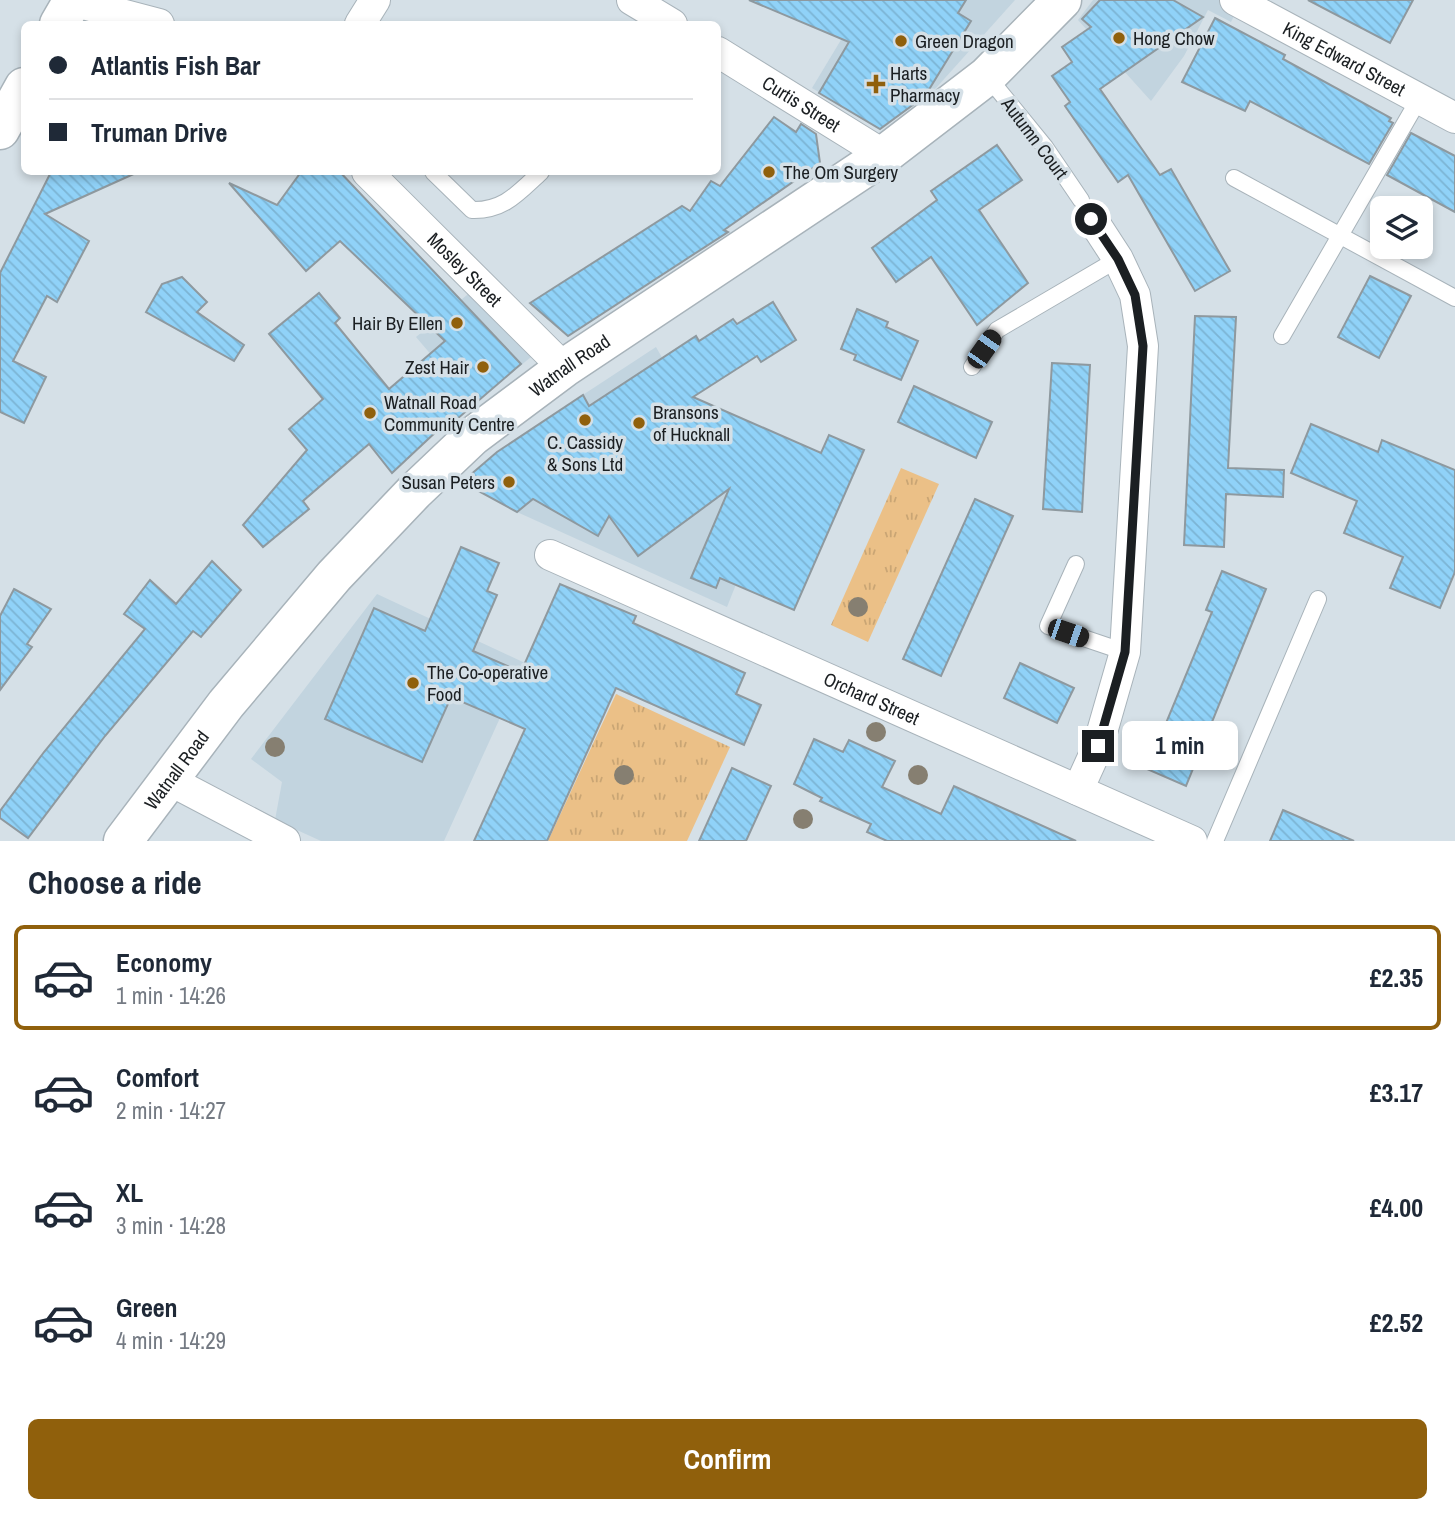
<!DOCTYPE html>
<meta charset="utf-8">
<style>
body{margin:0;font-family:"Archivo Narrow",sans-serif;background:#f6f6f7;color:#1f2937;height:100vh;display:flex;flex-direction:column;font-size:26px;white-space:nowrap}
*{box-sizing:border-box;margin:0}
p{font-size:23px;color:#747a83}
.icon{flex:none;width:38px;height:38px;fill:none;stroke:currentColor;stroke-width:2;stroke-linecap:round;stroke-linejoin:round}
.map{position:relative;height:841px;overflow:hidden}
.side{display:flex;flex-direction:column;background:#fff;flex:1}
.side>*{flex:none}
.banner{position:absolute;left:21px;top:21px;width:700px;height:154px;border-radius:10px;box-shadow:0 4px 10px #0003;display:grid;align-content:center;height:154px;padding:0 28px;background:#fff}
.buttons{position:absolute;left:1370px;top:196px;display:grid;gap:14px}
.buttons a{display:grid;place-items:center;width:63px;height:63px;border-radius:10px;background:#fff;box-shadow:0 4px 10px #0003;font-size:35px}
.end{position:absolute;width:32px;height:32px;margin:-16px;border:9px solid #1b1f22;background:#fff;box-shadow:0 0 0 4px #fff}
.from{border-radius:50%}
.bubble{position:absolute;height:49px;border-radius:10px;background:#fff;box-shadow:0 4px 10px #0003;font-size:23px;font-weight:800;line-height:49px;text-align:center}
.car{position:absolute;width:21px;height:42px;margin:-21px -10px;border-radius:9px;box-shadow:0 0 5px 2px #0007;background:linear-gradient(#222 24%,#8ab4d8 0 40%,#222 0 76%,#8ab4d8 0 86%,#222 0)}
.banner b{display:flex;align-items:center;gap:24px;height:66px;font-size:26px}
.banner b+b{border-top:2px solid #e0e1e3}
.banner i{width:18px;height:18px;background:#1f2937}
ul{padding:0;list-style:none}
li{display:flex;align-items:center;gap:21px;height:105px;margin:0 14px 10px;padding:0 14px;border:4px solid transparent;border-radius:10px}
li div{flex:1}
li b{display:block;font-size:26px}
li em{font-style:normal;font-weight:800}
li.active{border-color:#90600c}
li>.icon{width:63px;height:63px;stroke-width:1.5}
h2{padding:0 28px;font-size:32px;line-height:84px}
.action{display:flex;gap:14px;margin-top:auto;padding:14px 28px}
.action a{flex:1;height:80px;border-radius:10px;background:#90600c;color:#fff;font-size:28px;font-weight:800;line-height:80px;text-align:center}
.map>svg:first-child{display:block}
</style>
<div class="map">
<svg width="1455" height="841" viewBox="0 0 1455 841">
<defs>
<pattern id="grass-tufts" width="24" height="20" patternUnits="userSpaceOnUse" patternTransform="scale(1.75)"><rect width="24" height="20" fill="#ebc087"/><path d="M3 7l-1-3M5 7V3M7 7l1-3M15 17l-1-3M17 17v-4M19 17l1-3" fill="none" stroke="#c9a574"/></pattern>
<pattern id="building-back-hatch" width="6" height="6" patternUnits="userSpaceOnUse" patternTransform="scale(1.75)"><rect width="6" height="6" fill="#90d2f8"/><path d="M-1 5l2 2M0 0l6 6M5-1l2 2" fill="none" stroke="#7cb4d4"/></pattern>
</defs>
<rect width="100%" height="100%" fill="#d5e0e7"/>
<!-- built -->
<g fill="#c2d4df">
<path d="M865,0h150l-79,88 -56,41 -68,-41z"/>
<path d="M1093,0h149l-11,22 -23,-12 -24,46 -33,45 -73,-81z"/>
<path d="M473,290l63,63 -63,51 -57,-67z"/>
<path d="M656,347l28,49 108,47 -65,164 -210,-95 -55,-30 49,-40z"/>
<path d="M377,594l148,69 -81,178h-123l-46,-21 7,-38 -31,-23z"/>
</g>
<!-- grass -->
<g fill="url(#grass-tufts)">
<path d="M901,468l38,16 -71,158 -37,-17z"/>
<path d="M616,694l114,53 -43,94h-139z"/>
</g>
<!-- building -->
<g fill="url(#building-back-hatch)" stroke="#8e999f" stroke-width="2">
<path d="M749,0h217l-8,13 13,8 -46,75 -45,33 -61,-36 30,-51z"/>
<path d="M1100,0h73l30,17 -103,72 60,86 11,-6 59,102 -35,20 -67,-116 -10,7 -53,-76 5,-4 -18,-26 20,-14 -10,-15 29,-20 -9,-8z"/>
<path d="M1308,0h105l-23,43z"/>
<path d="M1215,18l70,37 -2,4 108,59 -2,3 4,2 -24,41 -119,-63 -5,10 -63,-29z"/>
<path d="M774,117l22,15 5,-8 15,10 4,29 -96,67 4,2 -160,104 -38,-33 152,-97 8,5 21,-30 9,5z"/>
<path d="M1411,133l44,23v56l-68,-37z"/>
<path d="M997,145l25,35 -43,30 49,73 -51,42 -46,-68 -35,25 -24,-34 65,-48 -6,-9z"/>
<path d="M51,172h87l-93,42 44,27 -32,61 -10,-6 -34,65 33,16 -22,46 -24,-11v-139z"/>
<path d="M301,172h39l181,192 -79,68 -3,-3 -47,44 -23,-29 -66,57 6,8 -46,38 -20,-22 64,-75 -18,-21 34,-30 -54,-65 50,-41 21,25 -5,5 54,66 56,-48 -105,-100 -34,30 -77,-88 48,22z"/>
<path d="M1370,276l41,20 -32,62 -41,-21z"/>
<path d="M182,277l25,25 -10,10 47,33 -10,16 -88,-49 16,-28z"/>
<path d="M773,302l23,38 -35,22 -4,-6 -64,41 128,56 8,-18 35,15 -70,160 -74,-32 -4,10 -25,-10 38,-89 -91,67 -29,-40 -11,20 -65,-37 -16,13 -55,-30 35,-30 86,-57 6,11 107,-70 3,5 34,-22 4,5z"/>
<path d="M857,309l31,13 -2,5 32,14 -17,39 -47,-20 2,-5 -15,-6z"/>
<path d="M1195,316l41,1 -8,151 56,2 -1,27 -57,-3 -2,53 -40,-2z"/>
<path d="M1052,363l38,2 -8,147 -39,-3z"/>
<path d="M914,386l78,36 -16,36 -78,-36z"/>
<path d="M1311,424l67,28 4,-12 73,30v102l-15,36 -50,-20 13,-31 -59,-24 13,-32 -66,-28z"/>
<path d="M975,499l38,17 -72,160 -38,-17z"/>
<path d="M461,547l38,16 -12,28 10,4 -24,56 48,21 39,-88 76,32 -3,7 112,50 -9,21 25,11 -17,40 -128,-57 -69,153h-73l51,-112 -74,-32 -29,65 -97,-43 49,-111 51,23z"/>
<path d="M212,561l29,29 -40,47 -8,-6 -88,105 -77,102 -28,-20v-7l44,-59 101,-123 -21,-15 26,-34 26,24z"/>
<path d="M1222,571l44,18 -80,197 -39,-17 65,-157 -6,-2z"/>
<path d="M14,589l37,20 -24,35 5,3 -32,43v-74z"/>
<path d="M1020,663l54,25 -17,35 -53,-25z"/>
<path d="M814,739l29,13 6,-12 46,21 -13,26 59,27 13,-28 122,55h-189l-20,-9 4,-8 -51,-23 2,-3 -28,-14z"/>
<path d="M732,768l39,18 -25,55h-47z"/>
<path d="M1283,810l71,31h-84z"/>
</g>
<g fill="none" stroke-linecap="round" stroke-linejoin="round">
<defs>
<g id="service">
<path d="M987,76l58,71 36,53"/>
<path d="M433,172l39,38c32,1 46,-17 69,-38"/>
<path d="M1234,178l221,120"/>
<path d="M1282,336l137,-237"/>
<path d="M972,367l25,-37 121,-71"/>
<path d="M1076,564l-28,62 77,26"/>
<path d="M1215,841l103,-242"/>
</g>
<g id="minor">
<path d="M68,0l91,24"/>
<path d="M632,0l40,24"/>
<path id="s1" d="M1235,0l220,118"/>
<path d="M360,24l15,-24"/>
<path id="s2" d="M718,52l166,103"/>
<path id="s3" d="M367,172l197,196"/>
<path id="s4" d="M550,555l642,286"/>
<path d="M169,780l116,61"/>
<path d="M1078,790l20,-44 27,-94 18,-306 -8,-51 -17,-36 -26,-40"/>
</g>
<g id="tertiary">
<path d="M59,24l14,-24"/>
<path d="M0,130l24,-43"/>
</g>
<g id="secondary">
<path id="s5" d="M123,841l103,-137 108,-128 80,-84 59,-56 91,-68 320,-213 103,-79 75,-76"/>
</g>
</defs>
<!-- service casing -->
<use href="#service" stroke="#a8b3ba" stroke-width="18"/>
<!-- minor casing -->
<use href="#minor" stroke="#a8b3ba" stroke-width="32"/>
<!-- tertiary casing -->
<use href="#tertiary" stroke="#a8b3ba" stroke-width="41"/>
<!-- secondary casing -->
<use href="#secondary" stroke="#a8b3ba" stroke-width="41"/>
<!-- service -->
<use href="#service" stroke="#fff" stroke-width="16"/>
<!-- minor -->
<use href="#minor" stroke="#fff" stroke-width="30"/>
<!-- tertiary -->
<use href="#tertiary" stroke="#fff" stroke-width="38"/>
<!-- secondary -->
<use href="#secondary" stroke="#fff" stroke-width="38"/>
</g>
<!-- trees -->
<g fill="#867f71">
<circle cx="858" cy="607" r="10"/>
<circle cx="876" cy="732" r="10"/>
<circle cx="275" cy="747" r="10"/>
<circle cx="624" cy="775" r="10"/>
<circle cx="918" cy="775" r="10"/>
<circle cx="803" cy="819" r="10"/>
</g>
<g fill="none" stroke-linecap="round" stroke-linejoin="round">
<!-- route -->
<path stroke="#1b1f22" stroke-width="9" d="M1091,219l27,40 17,36 8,51 -18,306 -27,94"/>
</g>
<!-- markers -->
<g fill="#90600c" stroke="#d5e0e7" stroke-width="2.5">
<circle cx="1119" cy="38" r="7"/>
<circle cx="901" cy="41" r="7"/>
<path d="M872.5 73.5h7v7h7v7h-7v7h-7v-7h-7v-7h7z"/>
<circle cx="769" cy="172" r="7"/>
<circle cx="457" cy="323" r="7"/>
<circle cx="483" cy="367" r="7"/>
<circle cx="370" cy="413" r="7"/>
<circle cx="585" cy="420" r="7"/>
<circle cx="639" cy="423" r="7"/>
<circle cx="509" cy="482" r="7"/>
<circle cx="413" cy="683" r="7"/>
</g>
<g text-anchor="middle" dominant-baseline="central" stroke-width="7" stroke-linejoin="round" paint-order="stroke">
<!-- poi labels -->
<g font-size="19" fill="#1b1f22" stroke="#d5e0e7" text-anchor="start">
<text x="1133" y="38">Hong Chow</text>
<text x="915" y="41">Green Dragon</text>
<text x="890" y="73">Harts<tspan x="890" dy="22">Pharmacy</tspan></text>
<text x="783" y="172">The Om Surgery</text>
<text x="443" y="323" text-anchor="end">Hair By Ellen</text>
<text x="469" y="367" text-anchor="end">Zest Hair</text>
<text x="384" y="402">Watnall Road<tspan x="384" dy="22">Community Centre</tspan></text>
<text x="653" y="412">Bransons<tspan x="653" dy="22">of Hucknall</tspan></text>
<text x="585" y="442" text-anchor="middle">C. Cassidy<tspan x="585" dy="22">&amp; Sons Ltd</tspan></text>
<text x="495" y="482" text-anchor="end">Susan Peters</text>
<text x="427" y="672">The Co-operative<tspan x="427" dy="22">Food</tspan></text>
</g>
<!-- street labels -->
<g font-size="19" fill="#1b1f22" stroke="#d5e0e7">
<text stroke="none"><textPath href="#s1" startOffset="124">King Edward Street</textPath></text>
<text stroke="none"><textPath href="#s2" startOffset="98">Curtis Street</textPath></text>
<text transform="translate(1035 138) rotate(53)">Autumn Court</text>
<text stroke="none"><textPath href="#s3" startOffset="138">Mosley Street</textPath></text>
<text stroke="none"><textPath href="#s5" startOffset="656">Watnall Road</textPath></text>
<text stroke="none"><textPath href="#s4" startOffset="352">Orchard Street</textPath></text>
<text stroke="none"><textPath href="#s5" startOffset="89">Watnall Road</textPath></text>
</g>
</g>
</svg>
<div class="buttons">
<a><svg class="icon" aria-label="layers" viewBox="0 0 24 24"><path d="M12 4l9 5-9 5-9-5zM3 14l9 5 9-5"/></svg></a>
</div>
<i class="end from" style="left:1091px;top:219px"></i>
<i class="end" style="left:1098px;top:746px"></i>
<div class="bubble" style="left:1122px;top:721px;width:116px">1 min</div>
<i class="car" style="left:984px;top:349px;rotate:35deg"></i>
<i class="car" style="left:1068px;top:633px;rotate:109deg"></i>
<div class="banner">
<b><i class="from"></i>Atlantis Fish Bar</b>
<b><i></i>Truman Drive</b>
</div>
</div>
<section class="side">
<h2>Choose a ride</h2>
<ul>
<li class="active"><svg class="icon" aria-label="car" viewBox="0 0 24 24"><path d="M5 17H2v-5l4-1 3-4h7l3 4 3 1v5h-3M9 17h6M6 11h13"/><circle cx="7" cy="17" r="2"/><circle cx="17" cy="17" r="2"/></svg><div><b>Economy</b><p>1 min · 14:26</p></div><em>£2.35</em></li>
<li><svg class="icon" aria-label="car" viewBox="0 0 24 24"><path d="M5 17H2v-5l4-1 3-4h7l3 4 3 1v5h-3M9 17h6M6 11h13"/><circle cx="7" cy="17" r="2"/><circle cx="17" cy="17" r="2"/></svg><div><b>Comfort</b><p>2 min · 14:27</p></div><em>£3.17</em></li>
<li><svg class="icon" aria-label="car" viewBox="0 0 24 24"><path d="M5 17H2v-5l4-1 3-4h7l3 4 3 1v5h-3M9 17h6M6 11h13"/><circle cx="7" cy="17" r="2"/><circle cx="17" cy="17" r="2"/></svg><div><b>XL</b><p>3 min · 14:28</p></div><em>£4.00</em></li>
<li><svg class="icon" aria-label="car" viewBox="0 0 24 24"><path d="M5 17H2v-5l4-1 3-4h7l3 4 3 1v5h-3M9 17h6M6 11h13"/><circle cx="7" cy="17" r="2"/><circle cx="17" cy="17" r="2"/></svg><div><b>Green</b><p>4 min · 14:29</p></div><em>£2.52</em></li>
</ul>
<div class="action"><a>Confirm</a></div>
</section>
